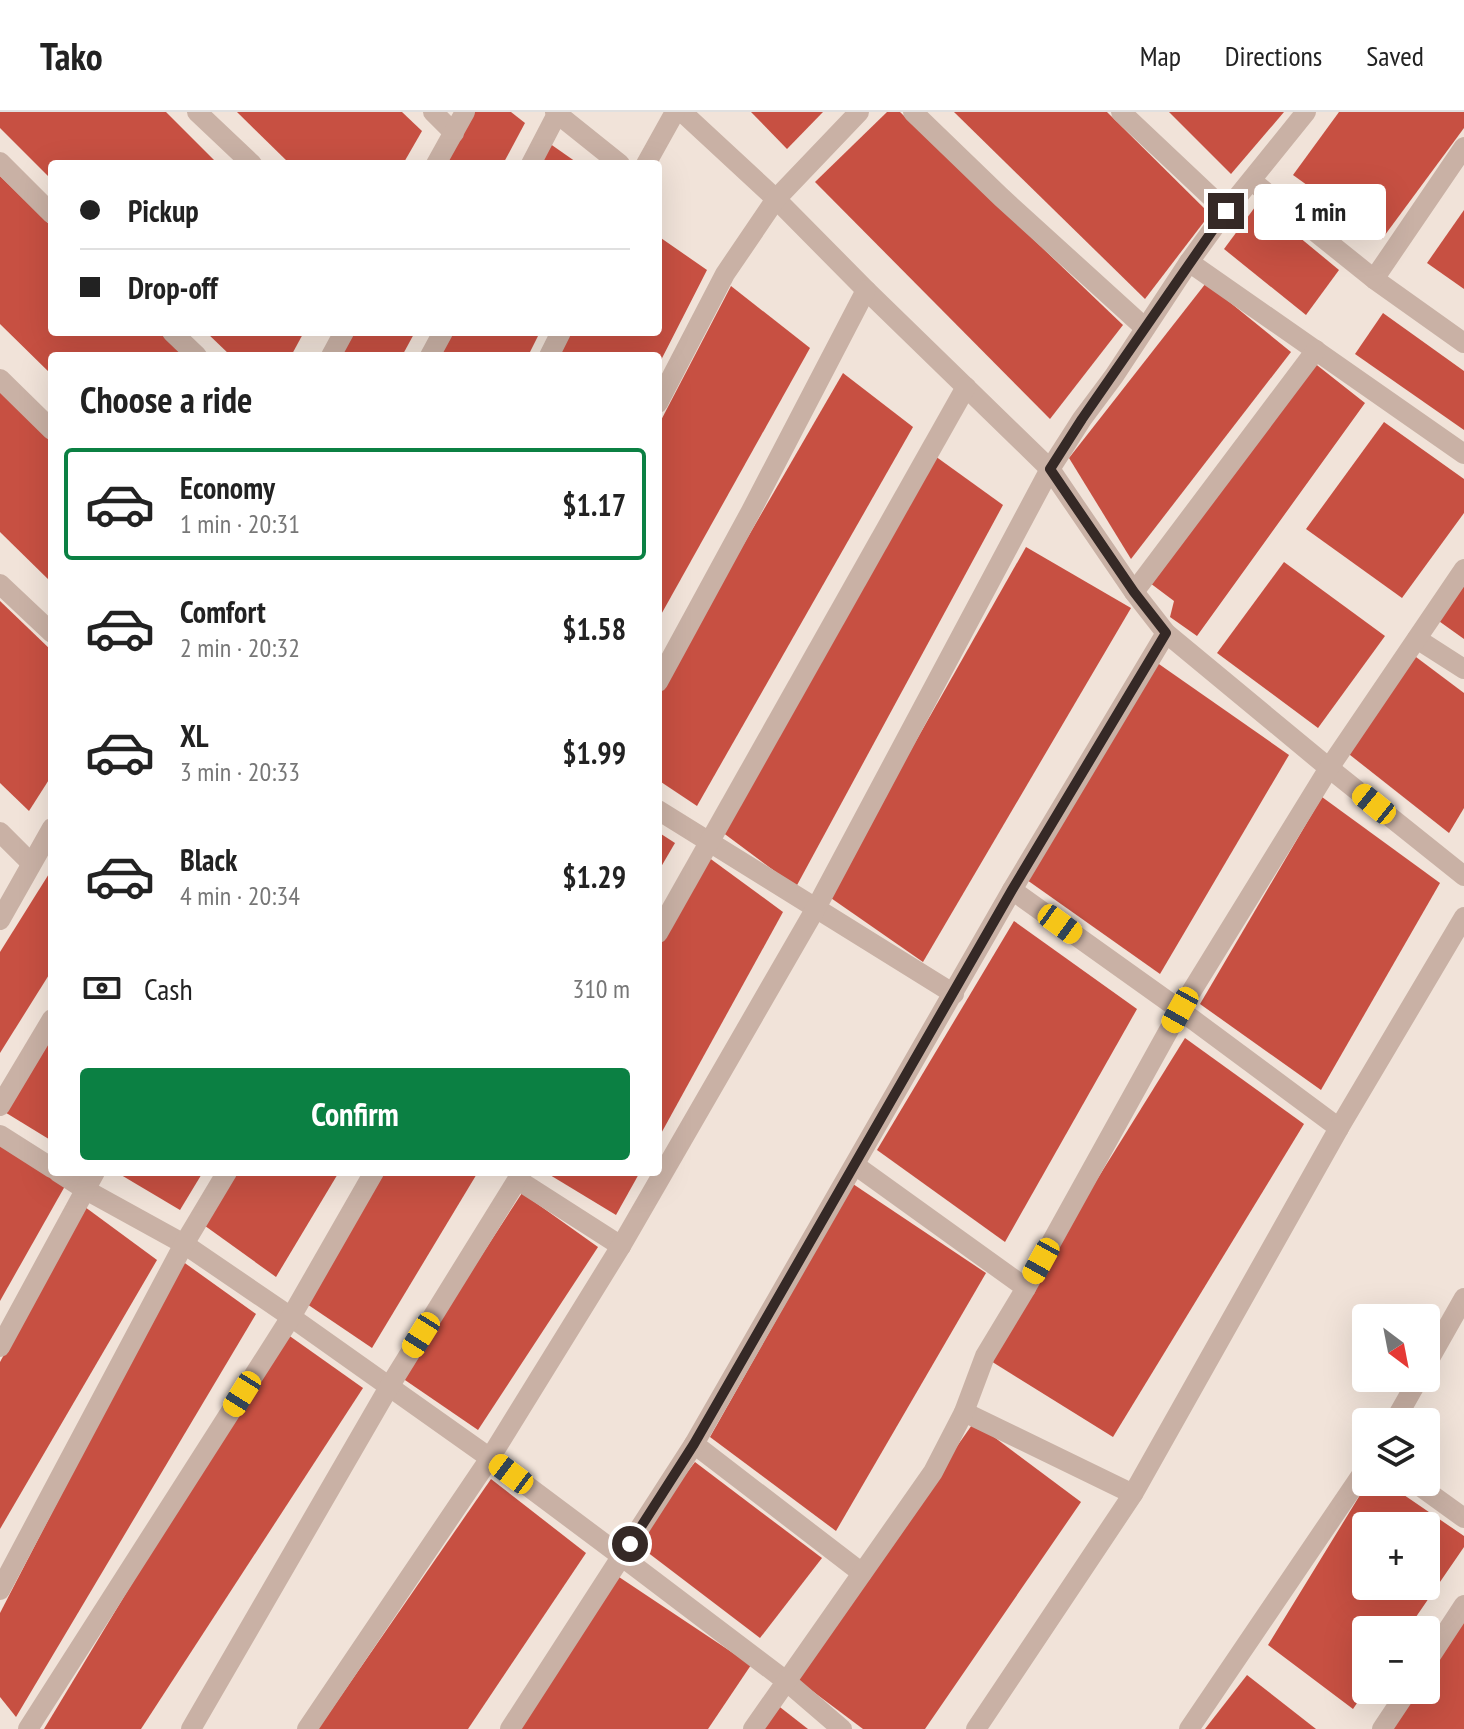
<!DOCTYPE html>
<meta charset="utf-8">
<style>
body{margin:0;font-family:"PT Sans Narrow",sans-serif;background:#f6f6f6;color:#222;height:100vh;display:flex;flex-direction:column;font-size:30px;white-space:nowrap}
*{box-sizing:border-box;margin:0}
p{font-size:26px;color:#767676}
.icon{flex:none;width:44px;height:44px;fill:none;stroke:currentColor;stroke-width:2;stroke-linecap:round;stroke-linejoin:round}
.map{position:relative;flex:1;overflow:hidden}
.details{position:absolute;left:48px;top:240px;width:614px;height:824px;display:flex;flex-direction:column;background:#fff;border-radius:8px;box-shadow:0 8px 32px #0002}
.details>*{flex:none}
.top-card{position:absolute;left:48px;top:48px;width:614px;height:176px;border-radius:8px;box-shadow:0 8px 32px #0002;display:grid;align-content:center;height:176px;padding:0 32px;background:#fff}
.needle{width:52px;rotate:148deg}
.fabs{position:absolute;left:1352px;top:1192px;display:grid;gap:16px}
.fabs a{display:grid;place-items:center;width:88px;height:88px;border-radius:8px;background:#fff;box-shadow:0 8px 32px #0002;font-size:40px}
.end{position:absolute;width:36px;height:36px;margin:-18px;border:10px solid #352926;background:#fff;box-shadow:0 0 0 4px #fff}
.from{border-radius:50%}
.bubble{position:absolute;height:56px;border-radius:8px;background:#fff;box-shadow:0 8px 32px #0002;font-size:26px;font-weight:700;line-height:56px;text-align:center}
.car{position:absolute;width:24px;height:48px;margin:-24px -12px;border-radius:10px;box-shadow:0 0 6px 2px #0007;background:linear-gradient(#f5c518 24%,#345 0 40%,#f5c518 0 76%,#345 0 86%,#f5c518 0)}
.top-card b{display:flex;align-items:center;gap:28px;height:76px;font-size:30px}
.top-card b+b{border-top:2px solid #e0e0e0}
.top-card i{width:20px;height:20px;background:#222}
ul{padding:0;list-style:none}
li{display:flex;align-items:center;gap:24px;height:112px;margin:0 16px 12px;padding:0 16px;border:4px solid transparent;border-radius:8px}
li div{flex:1}
li b{display:block;font-size:30px}
li em{font-style:normal;font-weight:700}
li.on{border-color:#0b8043}
li>.icon{width:72px;height:72px;stroke-width:1.5}
h2{padding:0 32px;font-size:36px;line-height:96px}
.pay{display:flex;align-items:center;gap:20px;height:88px;padding:0 32px;font-size:30px}
.pay p{margin-inline-start:auto}
.primary-button{display:flex;gap:16px;margin-top:auto;padding:16px 32px}
.primary-button a{flex:1;height:92px;border-radius:8px;background:#0b8043;color:#fff;font-size:32px;font-weight:700;line-height:92px;text-align:center}
header{display:flex;align-items:center;gap:48px;box-sizing:border-box;height:112px;padding:0 40px;background:#fff;border-bottom:2px solid #e0e0e0}
header strong{font-size:38px}
nav{display:flex;gap:44px;margin-inline-start:auto;font-size:28px}
.map>svg:first-child{display:block}
</style>
<header>
<strong>Tako</strong>
<nav><a>Map</a><a>Directions</a><a>Saved</a></nav>
</header>
<div class="map">
<svg width="1464" height="1617" viewBox="0 0 1464 1617">
<rect width="100%" height="100%" fill="#f1e3d9"/>
<!-- building -->
<g fill="#c75042" fill-rule="evenodd">
<path d="M0,0h166l52,52h-166v16l-52,-52z"/>
<path d="M237,0h165l20,19 -19,33h-113z"/>
<path d="M471,0h40l14,11 -22,41h-60z"/>
<path d="M751,0h72l-36,37z"/>
<path d="M887,0h13l223,213 -73,94 -235,-237z"/>
<path d="M954,0h153l103,102 -65,85z"/>
<path d="M1169,0h115l-53,62z"/>
<path d="M1339,0h125v16l-82,111 -89,-64z"/>
<path d="M546,29l33,23h-45z"/>
<path d="M0,64l52,51v105h109l25,24h-134v19l-52,-51z"/>
<path d="M1258,91l81,67 -33,45 -82,-66z"/>
<path d="M1464,98v79l-37,-26z"/>
<path d="M658,124l49,34 -49,96v-10h-105l12,-24h93z"/>
<path d="M1206,171l85,69 -160,207 -62,-101z"/>
<path d="M731,174l79,62 -152,272v-194z"/>
<path d="M1383,201l81,58v59l-109,-76z"/>
<path d="M206,220h98l-13,24h-60z"/>
<path d="M352,220h63l-13,24h-63z"/>
<path d="M448,220h92l-12,24h-92z"/>
<path d="M1313,250l52,41 -168,233 -27,-19 4,-16 -24,-18z"/>
<path d="M843,261l70,54 -216,379 -39,-26v-88z"/>
<path d="M0,274l52,52v145l-52,-51z"/>
<path d="M1384,310l80,57v34l-62,85 -96,-69z"/>
<path d="M935,344l68,49 -207,382 -74,-55z"/>
<path d="M1026,435l105,61 -208,354 -95,-66z"/>
<path d="M1284,450l101,74 -67,92 -101,-75z"/>
<path d="M1464,463v64l-28,-20z"/>
<path d="M0,489l52,50v124l-23,36 -29,-28z"/>
<path d="M1412,542l52,39v115l-15,25 -104,-82z"/>
<path d="M1156,550l133,93 -129,219 -133,-94z"/>
<path d="M1322,685l118,86 -119,207 -121,-86z"/>
<path d="M658,720l17,11 -17,29z"/>
<path d="M708,745l75,55 -125,227v-193z"/>
<path d="M52,757v101l-52,83v-101z"/>
<path d="M1014,809l123,88 -132,233 -128,-92z"/>
<path d="M52,922v107l-49,-30z"/>
<path d="M1185,926l119,86 -191,313 -127,-79z"/>
<path d="M0,1030l65,44 -65,115z"/>
<path d="M116,1060h87l-23,38z"/>
<path d="M231,1060h108l-63,105 -75,-54z"/>
<path d="M379,1060h99l-106,176 -68,-46z"/>
<path d="M545,1060h95l-24,43z"/>
<path d="M853,1072l133,89 -150,258 -126,-94z"/>
<path d="M522,1081l76,54 -120,183 -76,-52z"/>
<path d="M85,1095l72,53 -157,269v-167z"/>
<path d="M182,1149l74,53 -240,403 -16,-20v-84z"/>
<path d="M284,1220l79,56 -222,341h-97z"/>
<path d="M974,1310l107,80 -156,227h-62l-68,-51z"/>
<path d="M695,1350l127,96 -62,80 -126,-96z"/>
<path d="M491,1367l95,74 -118,176h-150z"/>
<path d="M1368,1370h17l79,54v11l-57,83h-41v60l-13,19 -85,-64zM1366,1414h60v60h-60z"/>
<path d="M619,1465l132,88 -43,64h-192z"/>
<path d="M1464,1500v117h-77l24,-39h15v-22z"/>
<path d="M1247,1563l69,54h-111z"/>
<path d="M776,1592l32,25h-49z"/>
</g>
<g fill="none" stroke-linecap="round" stroke-linejoin="round">
<!-- minor -->
<g stroke="#c9b1a5" stroke-width="20">
<path d="M197,0l55,52"/>
<path d="M433,0l21,21"/>
<path d="M555,0l65,52"/>
<path d="M682,0l94,87 90,91 184,179 84,123 32,41 163,135 135,108"/>
<path d="M913,0l88,85 144,131"/>
<path d="M1121,0l105,99"/>
<path d="M0,50l52,52"/>
<path d="M436,52l29,-52"/>
<path d="M531,52l26,-50"/>
<path d="M646,52l29,-52"/>
<path d="M1252,69l122,98 90,64"/>
<path d="M1189,150l275,192"/>
<path d="M1374,167l90,-132"/>
<path d="M172,220l25,24"/>
<path d="M331,244l13,-24"/>
<path d="M430,244l13,-24"/>
<path d="M549,244l12,-24"/>
<path d="M0,267l52,51"/>
<path d="M658,291l67,-129 51,-75 83,-87"/>
<path d="M0,472l52,49"/>
<path d="M1134,480l182,-242"/>
<path d="M1417,527l47,30"/>
<path d="M658,570l93,-171 115,-221"/>
<path d="M658,698l296,184"/>
<path d="M0,720l31,31"/>
<path d="M1012,778l168,120 159,118"/>
<path d="M0,808l52,-92"/>
<path d="M658,821l308,-546"/>
<path d="M0,994l52,-87"/>
<path d="M0,1023l52,33"/>
<path d="M855,1053l171,123"/>
<path d="M58,1060l28,18 98,54 107,73 199,141 131,98 165,125 56,48"/>
<path d="M518,1068l103,66"/>
<path d="M0,1235l95,-175"/>
<path d="M1426,1253l38,-67"/>
<path d="M964,1300l169,82"/>
<path d="M1394,1310l25,-44"/>
<path d="M694,1332l168,129"/>
<path d="M1414,1370l50,36"/>
<path d="M0,1478l184,-346 43,-72"/>
<path d="M1426,1551l38,-58"/>
<path d="M28,1617l263,-412 83,-145"/>
<path d="M191,1617l198,-342 133,-215"/>
<path d="M307,1617l183,-271 131,-212 195,-338 234,-439 32,-50 32,-43 75,-114 37,-51 80,-99"/>
<path d="M510,1617l184,-285 318,-554 154,-257"/>
<path d="M753,1617l180,-257 31,-60 21,-56 41,-68 154,-278 149,-242 135,-199"/>
<path d="M976,1617l157,-235 206,-366 125,-211"/>
<path d="M1189,1617l177,-261"/>
<path d="M1382,1617l26,-39"/>
</g>
</g>
<g fill="none" stroke-linecap="round" stroke-linejoin="round">
<!-- route -->
<path stroke="#352926" stroke-width="10" d="M630,1432l64,-100 318,-554 154,-257 -32,-41 -84,-123 32,-50 144,-208"/>
</g>
</svg>
<div class="fabs">
<a><svg class="needle" viewBox="-14 -14 28 28"><path d="M0-13l5 13h-10z" fill="#e53935"/><path d="M0 13l5-13h-10z" fill="#767676"/></svg></a>
<a><svg class="icon" aria-label="layers" viewBox="0 0 24 24"><path d="M12 4l9 5-9 5-9-5zM3 14l9 5 9-5"/></svg></a>
<a>+</a>
<a>−</a>
</div>
<i class="end from" style="left:630px;top:1432px"></i>
<i class="end" style="left:1226px;top:99px"></i>
<div class="bubble" style="left:1254px;top:72px;width:132px">1 min</div>
<i class="car" style="left:1374px;top:692px;rotate:309deg"></i>
<i class="car" style="left:1060px;top:812px;rotate:126deg"></i>
<i class="car" style="left:1180px;top:898px;rotate:209deg"></i>
<i class="car" style="left:1041px;top:1149px;rotate:209deg"></i>
<i class="car" style="left:421px;top:1223px;rotate:212deg"></i>
<i class="car" style="left:242px;top:1282px;rotate:212deg"></i>
<i class="car" style="left:511px;top:1362px;rotate:307deg"></i>
<div class="top-card">
<b><i class="from"></i>Pickup</b>
<b><i></i>Drop-off</b>
</div>
<section class="details">
<h2>Choose a ride</h2>
<ul>
<li class="on"><svg class="icon" aria-label="car" viewBox="0 0 24 24"><path d="M5 17H2v-5l4-1 3-4h7l3 4 3 1v5h-3M9 17h6M6 11h13"/><circle cx="7" cy="17" r="2"/><circle cx="17" cy="17" r="2"/></svg><div><b>Economy</b><p>1 min · 20:31</p></div><em>$1.17</em></li>
<li><svg class="icon" aria-label="car" viewBox="0 0 24 24"><path d="M5 17H2v-5l4-1 3-4h7l3 4 3 1v5h-3M9 17h6M6 11h13"/><circle cx="7" cy="17" r="2"/><circle cx="17" cy="17" r="2"/></svg><div><b>Comfort</b><p>2 min · 20:32</p></div><em>$1.58</em></li>
<li><svg class="icon" aria-label="car" viewBox="0 0 24 24"><path d="M5 17H2v-5l4-1 3-4h7l3 4 3 1v5h-3M9 17h6M6 11h13"/><circle cx="7" cy="17" r="2"/><circle cx="17" cy="17" r="2"/></svg><div><b>XL</b><p>3 min · 20:33</p></div><em>$1.99</em></li>
<li><svg class="icon" aria-label="car" viewBox="0 0 24 24"><path d="M5 17H2v-5l4-1 3-4h7l3 4 3 1v5h-3M9 17h6M6 11h13"/><circle cx="7" cy="17" r="2"/><circle cx="17" cy="17" r="2"/></svg><div><b>Black</b><p>4 min · 20:34</p></div><em>$1.29</em></li>
</ul>
<div class="pay"><svg class="icon" aria-label="cash" viewBox="0 0 24 24"><path d="M3 7h18v10H3z"/><circle cx="12" cy="12" r="2"/></svg>Cash<p>310 m</p></div>
<div class="primary-button"><a>Confirm</a></div>
</section>
</div>
